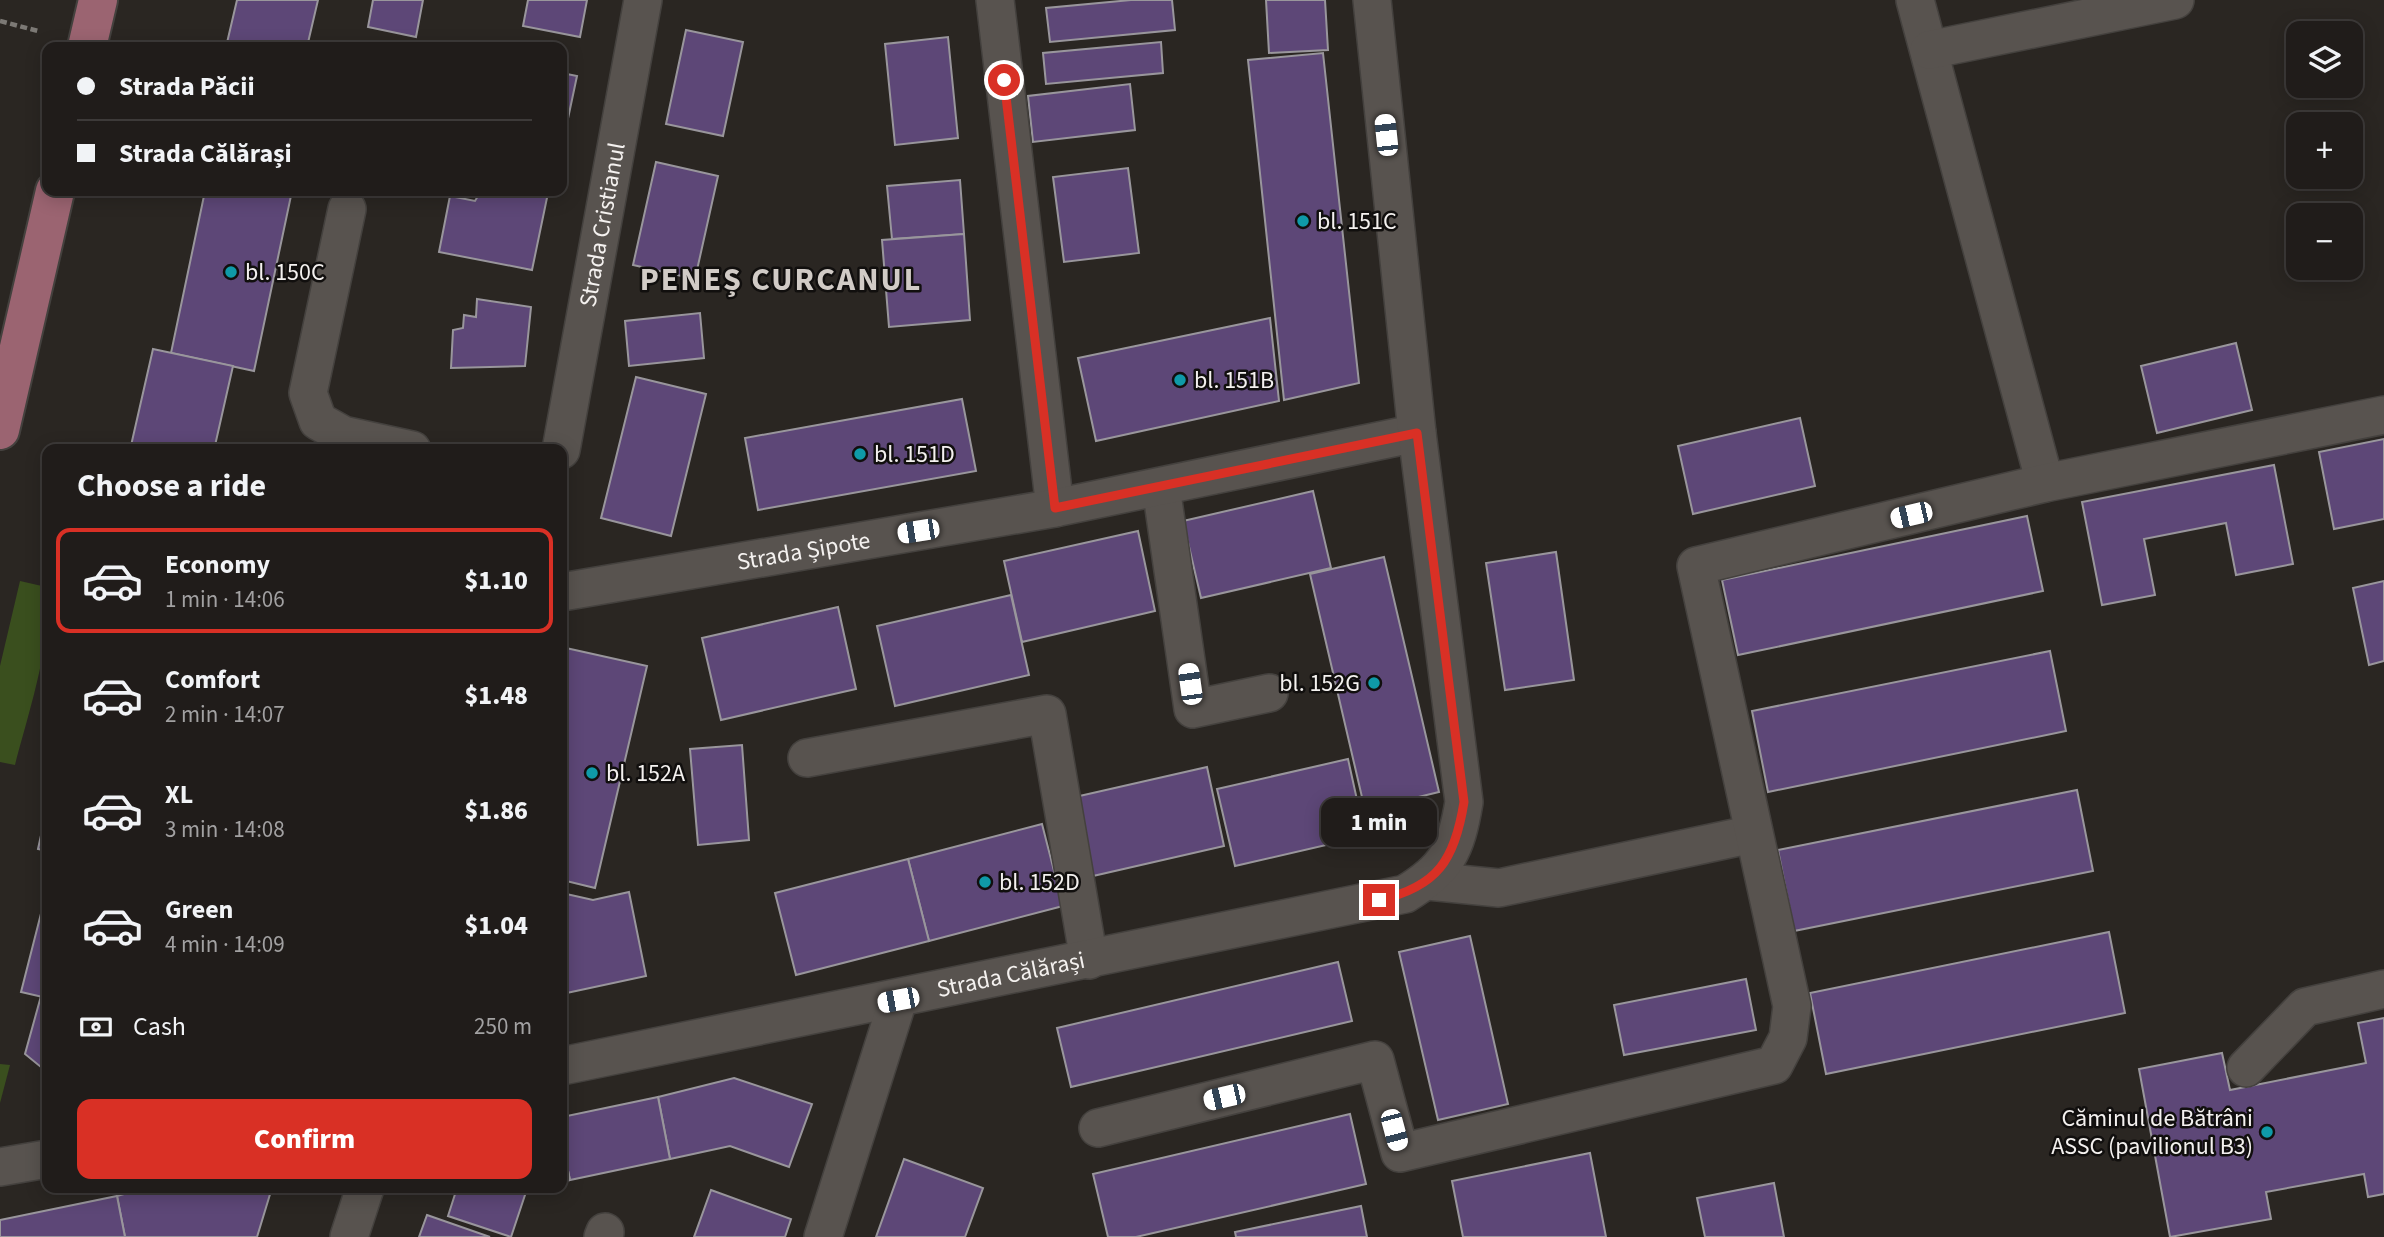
<!DOCTYPE html>
<meta charset="utf-8">
<style>
body{margin:0;font-family:"Source Sans 3",sans-serif;background:#282523;color:#f1f3f6;height:100vh;display:flex;flex-direction:column;font-size:26px;white-space:nowrap}
*{box-sizing:border-box;margin:0}
p{font-size:23px;color:#a2a1a2}
.icon{flex:none;width:38px;height:38px;fill:none;stroke:currentColor;stroke-width:2;stroke-linecap:round;stroke-linejoin:round}
.map{position:relative;flex:1;overflow:hidden}
.drawer{position:absolute;left:42px;top:444px;width:525px;height:749px;display:flex;flex-direction:column;background:#201c1a;border-radius:14px;box-shadow:0 4px 18px #0003,0 0 0 2px #3d3a39}
.drawer>*{flex:none}
.guide{position:absolute;left:42px;top:42px;width:525px;height:154px;border-radius:14px;box-shadow:0 4px 18px #0003,0 0 0 2px #3d3a39;display:grid;align-content:center;height:154px;padding:0 35px;background:#201c1a}
.tools{position:absolute;left:2286px;top:21px;display:grid;gap:14px}
.tools a{display:grid;place-items:center;width:77px;height:77px;border-radius:14px;background:#201c1a;box-shadow:0 4px 18px #0003,0 0 0 2px #3d3a39;font-size:35px}
.end{position:absolute;width:32px;height:32px;margin:-16px;border:9px solid #d93025;background:#fff;box-shadow:0 0 0 4px #fff}
.from{border-radius:50%}
.bubble{position:absolute;height:49px;border-radius:14px;background:#201c1a;box-shadow:0 4px 18px #0003,0 0 0 2px #3d3a39;font-size:23px;font-weight:800;line-height:49px;text-align:center}
.car{position:absolute;width:21px;height:42px;margin:-21px -10px;border-radius:9px;box-shadow:0 0 5px 2px #0007;background:linear-gradient(#fff 24%,#345 0 40%,#fff 0 76%,#345 0 86%,#fff 0)}
.guide b{display:flex;align-items:center;gap:24px;height:66px;font-size:26px}
.guide b+b{border-top:2px solid #3d3a39}
.guide i{width:18px;height:18px;background:#f1f3f6}
ul{padding:0;list-style:none}
li{display:flex;align-items:center;gap:21px;height:105px;margin:0 14px 10px;padding:0 21px;border:4px solid transparent;border-radius:14px}
li div{flex:1}
li b{display:block;font-size:26px}
li em{font-style:normal;font-weight:800}
li.selected{border-color:#d93025}
li>.icon{width:63px;height:63px;stroke-width:1.5}
h2{padding:0 35px;font-size:32px;line-height:84px}
.pay{display:flex;align-items:center;gap:18px;height:77px;padding:0 35px;font-size:26px}
.pay p{margin-inline-start:auto}
.primary-button{display:flex;gap:14px;margin-top:auto;padding:14px 35px}
.primary-button a{flex:1;height:80px;border-radius:14px;background:#d93025;color:#fff;font-size:28px;font-weight:800;line-height:80px;text-align:center}
.map>svg:first-child{display:block}
</style>
<div class="map">
<svg width="2384" height="1237" viewBox="0 0 2384 1237">
<rect width="100%" height="100%" fill="#2a2622"/>
<!-- green -->
<g fill="#3a4f1e">
<path d="M20,581l22,5c19,32 -18,141 -27,179l-15,-3v-96z"/>
<path d="M0,1064l10,1 -10,38z"/>
</g>
<!-- building -->
<g fill="#5d4777" stroke="#99969c" stroke-width="2">
<path d="M237,0h81l-11,47h-81z"/>
<path d="M373,0h50l-7,37 -48,-10z"/>
<path d="M528,0h59l-7,37 -57,-11z"/>
<path d="M1131,0h41l3,30 -125,12 -4,-34z"/>
<path d="M1266,0h59l3,50 -59,3z"/>
<path d="M686,30l57,12 -20,94 -57,-12z"/>
<path d="M948,37l10,101 -63,7 -10,-101z"/>
<path d="M1161,42l2,31 -117,11 -3,-31z"/>
<path d="M1323,53l36,330 -75,17 -36,-340z"/>
<path d="M562,73l15,3 -15,71z"/>
<path d="M1130,84l5,46 -102,12 -5,-46z"/>
<path d="M656,162l62,14 -23,103 -62,-14z"/>
<path d="M1128,168l11,85 -75,9 -11,-85z"/>
<path d="M960,180l4,54 -72,5 -5,-53z"/>
<path d="M205,191h87l-38,180 -83,-18z"/>
<path d="M481,191l67,2 -16,77 -93,-18 11,-56 25,5z"/>
<path d="M964,234l6,86 -81,7 -7,-87z"/>
<path d="M477,299l54,8 -6,59 -74,2 2,-38 10,-2 1,-13 12,2z"/>
<path d="M700,313l4,45 -75,8 -4,-45z"/>
<path d="M1270,318l9,83 -183,40 -18,-83z"/>
<path d="M2236,343l16,67 -95,23 -16,-67z"/>
<path d="M153,349l80,17 -19,84h-84z"/>
<path d="M636,377l70,17 -35,142 -70,-18z"/>
<path d="M962,399l14,72 -218,39 -13,-72z"/>
<path d="M1800,418l15,68 -122,28 -15,-68z"/>
<path d="M2384,439v80l-50,10 -15,-77z"/>
<path d="M2274,465l19,99 -57,11 -10,-52 -82,16 11,56 -53,10 -20,-103z"/>
<path d="M1313,491l18,77 -130,30 -18,-77z"/>
<path d="M2027,516l16,75 -305,64 -16,-75z"/>
<path d="M1138,531l17,80 -133,31 -18,-81z"/>
<path d="M1556,552l18,128 -69,10 -19,-127z"/>
<path d="M1384,557l55,235 -74,18 -55,-236z"/>
<path d="M2384,581v80l-15,4 -16,-77z"/>
<path d="M1011,595l18,80 -134,31 -18,-80z"/>
<path d="M838,607l18,82 -135,31 -19,-82z"/>
<path d="M566,648l81,18 -52,222 -33,-8v-213z"/>
<path d="M2050,651l16,80 -298,61 -16,-81z"/>
<path d="M742,745l7,95 -51,5 -8,-96z"/>
<path d="M1348,759l17,77 -130,30 -18,-77z"/>
<path d="M1207,767l17,79 -131,30 -18,-79z"/>
<path d="M2077,790l16,81 -299,60 -16,-81z"/>
<path d="M47,808v43l-9,-2z"/>
<path d="M1042,824l21,82 -134,35 -21,-82z"/>
<path d="M908,859l21,82 -133,34 -21,-82z"/>
<path d="M47,890v108l-26,-6z"/>
<path d="M629,892l17,84 -84,18v-101l31,7z"/>
<path d="M2109,932l16,81 -299,61 -16,-81z"/>
<path d="M1470,936l38,168 -70,16 -39,-168z"/>
<path d="M1338,962l14,59 -281,66 -14,-59z"/>
<path d="M1746,979l10,51 -132,25 -10,-50z"/>
<path d="M41,996l6,2v74l-22,-18z"/>
<path d="M2384,1018v176l-16,3 -4,-23 -98,18 5,27 -101,18 -31,-168 83,-16 8,37 136,-27 -8,-40z"/>
<path d="M734,1078l78,26 -23,63 -59,-21 -60,13 -12,-62z"/>
<path d="M658,1097l12,62 -100,21 -8,-38v-25z"/>
<path d="M1350,1114l16,70 -230,53h-28l-15,-63z"/>
<path d="M562,1142l8,38 -8,2z"/>
<path d="M1590,1153l16,84h-143l-11,-56z"/>
<path d="M904,1159l79,29 -18,49h-89z"/>
<path d="M1774,1183l10,54h-79l-8,-39z"/>
<path d="M145,1188h112l14,3 -14,46h-132l-8,-41z"/>
<path d="M457,1188h83l-14,4 -15,45 -63,-21z"/>
<path d="M711,1190l80,29 -6,18h-91z"/>
<path d="M117,1196l8,41h-125v-17z"/>
<path d="M1361,1206l6,31h-131l-1,-5z"/>
<path d="M427,1215l63,22h-71z"/>
</g>
<g fill="none" stroke-linecap="round" stroke-linejoin="round">
<defs>
<g id="minor">
<path d="M995,0l60,508"/>
<path d="M1915,0l130,483"/>
<path d="M1929,50l246,-50"/>
<path d="M347,209l-39,184 10,28 25,14 69,15"/>
<path id="s1" d="M561,450l82,-450"/>
<path d="M1161,487l32,222 76,-16"/>
<path id="s2" d="M562,592l493,-84 362,-75"/>
<path d="M807,758l240,-44 42,246"/>
<path d="M1428,881l71,7 254,-54"/>
<path id="s3" d="M562,1066l843,-172c42,-25 51,-44 59,-92l-47,-369 -45,-433"/>
<path d="M2246,1068l59,-61 79,-18"/>
<path d="M1098,1128l277,-68 25,93 374,-88 14,-27 4,-32 -96,-440 349,-83 339,-68"/>
<path d="M0,1167l47,-8"/>
<path d="M349,1237l16,-49"/>
<path d="M603,1237l2,-5"/>
<path d="M823,1237l75,-237"/>
</g>
<g id="major">
<path d="M87,47l11,-47"/>
<path d="M0,430l55,-239"/>
</g>
</defs>
<!-- minor casing -->
<use href="#minor" stroke="#44413e" stroke-width="40"/>
<!-- major casing -->
<use href="#major" stroke="#44413e" stroke-width="42"/>
<!-- path -->
<path stroke="#7c7975" stroke-width="4.5" stroke-dasharray="7 3.5" stroke-linecap="butt" d="M0,21l38,10"/>
<!-- minor -->
<use href="#minor" stroke="#58534f" stroke-width="37"/>
<!-- major -->
<use href="#major" stroke="#9b6471" stroke-width="38"/>
</g>
<g fill="none" stroke-linecap="round" stroke-linejoin="round">
<!-- route -->
<path stroke="#d93025" stroke-width="9" d="M1004,80l51,428 362,-75 47,369c-9,57 -26,85 -85,98"/>
</g>
<!-- markers -->
<g fill="#0f9aa8" stroke="#110f0e" stroke-width="2.5">
<circle cx="1303" cy="221" r="7"/>
<circle cx="231" cy="272" r="7"/>
<circle cx="1180" cy="380" r="7"/>
<circle cx="860" cy="454" r="7"/>
<circle cx="1374" cy="683" r="7"/>
<circle cx="592" cy="773" r="7"/>
<circle cx="985" cy="882" r="7"/>
<circle cx="2267" cy="1132" r="7"/>
</g>
<g text-anchor="middle" dominant-baseline="central" stroke-width="5" stroke-linejoin="round" paint-order="stroke">
<!-- poi labels -->
<g font-size="24" fill="#f4f1ef" stroke="#110f0e" text-anchor="start">
<text x="1317" y="221">bl. 151C</text>
<text x="245" y="272">bl. 150C</text>
<text x="1194" y="380">bl. 151B</text>
<text x="874" y="454">bl. 151D</text>
<text x="1360" y="683" text-anchor="end">bl. 152G</text>
<text x="606" y="773">bl. 152A</text>
<text x="999" y="882">bl. 152D</text>
<text x="2253" y="1118" text-anchor="end">Căminul de Bătrâni<tspan x="2253" dy="28">ASSC (pavilionul B3)</tspan></text>
</g>
<!-- street labels -->
<g font-size="24" fill="#f4f1ef" stroke="#110f0e">
<text stroke="none"><textPath href="#s1" startOffset="229">Strada Cristianul</textPath></text>
<text stroke="none"><textPath href="#s2" startOffset="245">Strada Șipote</textPath></text>
<text stroke="none"><textPath href="#s3" startOffset="458">Strada Călărași</textPath></text>
</g>
<!-- district labels -->
<g font-size="32" font-weight="bold" letter-spacing="2" fill="#d1cbc6" stroke="#110f0e">
<text x="781" y="280">PENEȘ CURCANUL</text>
</g>
</g>
</svg>
<div class="tools">
<a><svg class="icon" aria-label="layers" viewBox="0 0 24 24"><path d="M12 4l9 5-9 5-9-5zM3 14l9 5 9-5"/></svg></a>
<a>+</a>
<a>−</a>
</div>
<i class="end from" style="left:1004px;top:80px"></i>
<i class="end" style="left:1379px;top:900px"></i>
<div class="bubble" style="left:1321px;top:798px;width:116px">1 min</div>
<i class="car" style="left:1386px;top:135px;rotate:354deg"></i>
<i class="car" style="left:1911px;top:515px;rotate:257deg"></i>
<i class="car" style="left:918px;top:531px;rotate:261deg"></i>
<i class="car" style="left:1190px;top:684px;rotate:352deg"></i>
<i class="car" style="left:898px;top:1000px;rotate:259deg"></i>
<i class="car" style="left:1224px;top:1097px;rotate:257deg"></i>
<i class="car" style="left:1394px;top:1130px;rotate:165deg"></i>
<div class="guide">
<b><i class="from"></i>Strada Păcii</b>
<b><i></i>Strada Călărași</b>
</div>
<section class="drawer">
<h2>Choose a ride</h2>
<ul>
<li class="selected"><svg class="icon" aria-label="car" viewBox="0 0 24 24"><path d="M5 17H2v-5l4-1 3-4h7l3 4 3 1v5h-3M9 17h6M6 11h13"/><circle cx="7" cy="17" r="2"/><circle cx="17" cy="17" r="2"/></svg><div><b>Economy</b><p>1 min · 14:06</p></div><em>$1.10</em></li>
<li><svg class="icon" aria-label="car" viewBox="0 0 24 24"><path d="M5 17H2v-5l4-1 3-4h7l3 4 3 1v5h-3M9 17h6M6 11h13"/><circle cx="7" cy="17" r="2"/><circle cx="17" cy="17" r="2"/></svg><div><b>Comfort</b><p>2 min · 14:07</p></div><em>$1.48</em></li>
<li><svg class="icon" aria-label="car" viewBox="0 0 24 24"><path d="M5 17H2v-5l4-1 3-4h7l3 4 3 1v5h-3M9 17h6M6 11h13"/><circle cx="7" cy="17" r="2"/><circle cx="17" cy="17" r="2"/></svg><div><b>XL</b><p>3 min · 14:08</p></div><em>$1.86</em></li>
<li><svg class="icon" aria-label="car" viewBox="0 0 24 24"><path d="M5 17H2v-5l4-1 3-4h7l3 4 3 1v5h-3M9 17h6M6 11h13"/><circle cx="7" cy="17" r="2"/><circle cx="17" cy="17" r="2"/></svg><div><b>Green</b><p>4 min · 14:09</p></div><em>$1.04</em></li>
</ul>
<div class="pay"><svg class="icon" aria-label="cash" viewBox="0 0 24 24"><path d="M3 7h18v10H3z"/><circle cx="12" cy="12" r="2"/></svg>Cash<p>250 m</p></div>
<div class="primary-button"><a>Confirm</a></div>
</section>
</div>
